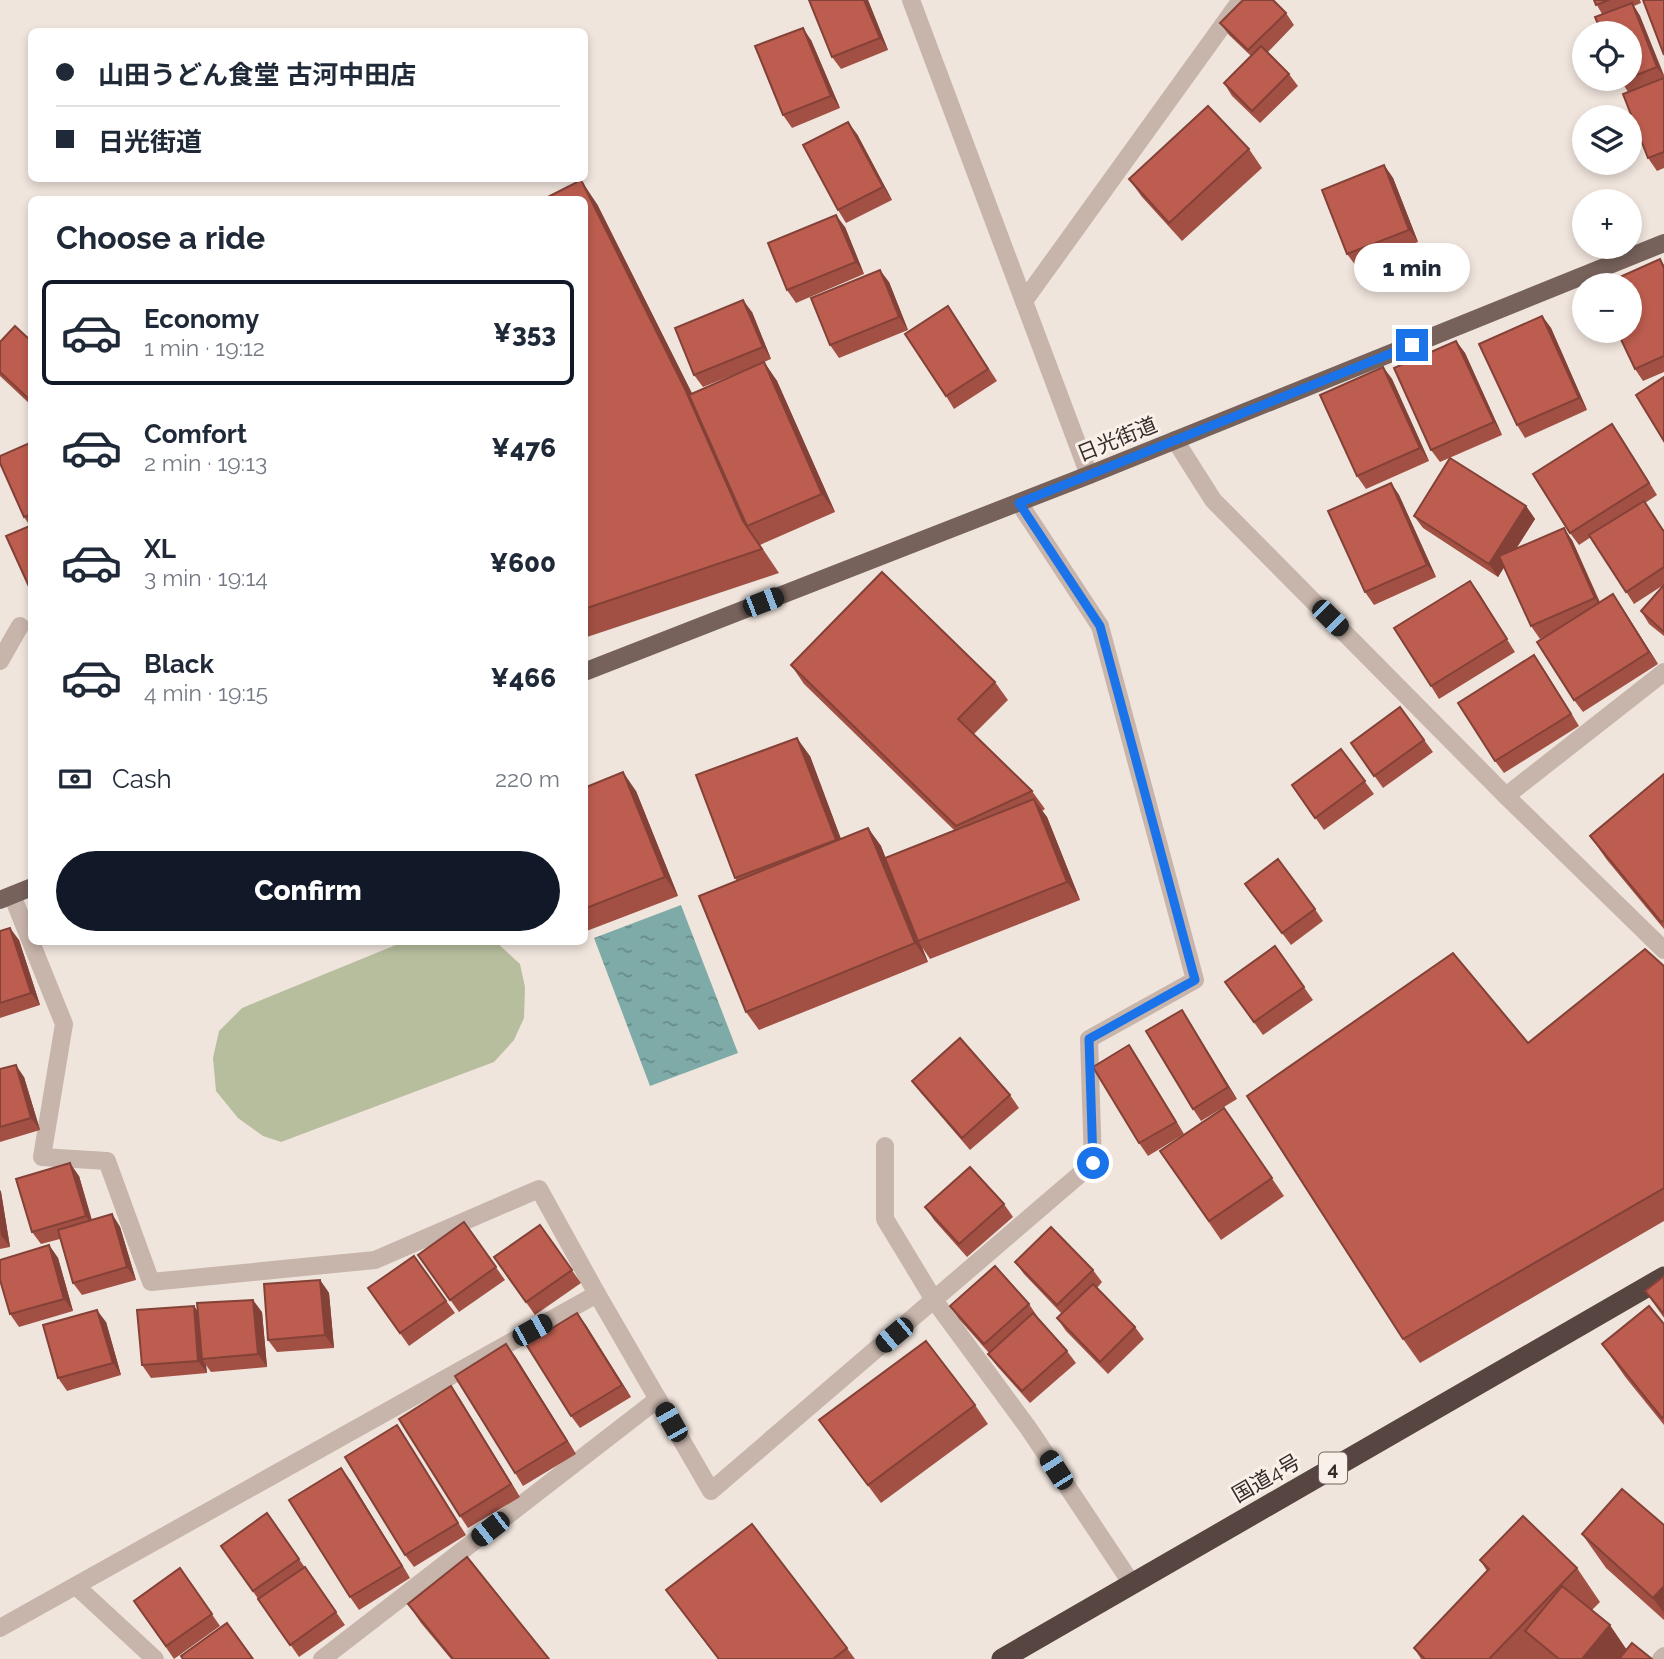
<!DOCTYPE html>
<meta charset="utf-8">
<style>
body{margin:0;font-family:Raleway,"Noto Sans JP",sans-serif;background:#f2f2f3;color:#1f2937;height:100vh;display:flex;flex-direction:column;font-size:26px;white-space:nowrap}
*{box-sizing:border-box;margin:0}
p{font-size:23px;color:#747a83}
.icon{flex:none;width:38px;height:38px;fill:none;stroke:currentColor;stroke-width:2;stroke-linecap:round;stroke-linejoin:round}
.map{position:relative;flex:1;overflow:hidden}
.sheet{position:absolute;left:28px;top:196px;width:560px;height:749px;display:flex;flex-direction:column;background:#fff;border-radius:10px;box-shadow:0 4px 10px #0003}
.sheet>*{flex:none}
.hud{position:absolute;left:28px;top:28px;width:560px;height:154px;border-radius:10px;box-shadow:0 4px 10px #0003;display:grid;align-content:center;height:154px;padding:0 28px;background:#fff}
.fabs{position:absolute;left:1572px;top:21px;display:grid;gap:14px}
.fabs a{display:grid;place-items:center;width:70px;height:70px;border-radius:50%;background:#fff;box-shadow:0 4px 10px #0003;font-size:35px}
.end{position:absolute;width:32px;height:32px;margin:-16px;border:9px solid #1a73e8;background:#fff;box-shadow:0 0 0 4px #fff}
.from{border-radius:50%}
.bubble{position:absolute;height:49px;border-radius:24px;background:#fff;box-shadow:0 4px 10px #0003;font-size:23px;font-weight:800;line-height:49px;text-align:center}
.car{position:absolute;width:21px;height:42px;margin:-21px -10px;border-radius:9px;box-shadow:0 0 5px 2px #0007;background:linear-gradient(#222 24%,#8ab4d8 0 40%,#222 0 76%,#8ab4d8 0 86%,#222 0)}
.hud b{display:flex;align-items:center;gap:24px;height:66px;font-size:26px}
.hud b+b{border-top:2px solid #e0e1e3}
.hud i{width:18px;height:18px;background:#1f2937}
ul{padding:0;list-style:none}
li{display:flex;align-items:center;gap:21px;height:105px;margin:0 14px 10px;padding:0 14px;border:4px solid transparent;border-radius:10px}
li div{flex:1}
li b{display:block;font-size:26px}
li em{font-style:normal;font-weight:800}
li.selected{border-color:#111827}
li>.icon{width:63px;height:63px;stroke-width:1.5}
h2{padding:0 28px;font-size:32px;line-height:84px}
.pay{display:flex;align-items:center;gap:18px;height:77px;padding:0 28px;font-size:26px}
.pay p{margin-inline-start:auto}
.button{display:flex;gap:14px;margin-top:auto;padding:14px 28px}
.button a{flex:1;height:80px;border-radius:42px;background:#111827;color:#fff;font-size:28px;font-weight:800;line-height:80px;text-align:center}
.map>svg:first-child{display:block}
</style>
<div class="map">
<svg width="1664" height="1659" viewBox="0 0 1664 1659">
<defs>
<pattern id="water-ripples" width="26" height="14" patternUnits="userSpaceOnUse" patternTransform="scale(1.75)"><rect width="26" height="14" fill="#7eaba8"/><path d="M2 4q2-2 4 0t4 0M15 11q2-2 4 0t4 0" fill="none" stroke="#688b89"/></pattern>
</defs>
<rect width="100%" height="100%" fill="#f0e5dd"/>
<!-- pitch -->
<path fill="#b7be9e" d="M403,942h93l24,22 5,23 -1,31 -10,22 -20,22 -213,80 -18,-6 -25,-18 -22,-27 -3,-33 6,-27 23,-23z"/>
<!-- water -->
<path fill="url(#water-ripples)" d="M681,905l57,148 -88,33 -56,-148z"/>
<g fill="none" stroke-linecap="round" stroke-linejoin="round">
<!-- minor -->
<g stroke="#c7b4aa" stroke-width="18">
<path d="M911,0l178,475"/>
<path d="M1024,301l217,-301"/>
<path d="M1175,440l38,60 293,296 158,154"/>
<path d="M0,661l20,-35"/>
<path d="M1506,796l158,-124"/>
<path d="M12,895l52,129 -22,133 65,4 44,121 224,-22 164,-71 58,105"/>
<path d="M885,1146v73l49,81 95,129 103,155"/>
<path d="M76,1586l79,73"/>
<path d="M0,1628l597,-334 114,197 382,-328 -4,-124 106,-59 -95,-354 -81,-123"/>
<path d="M322,1659l336,-260"/>
<path d="M1661,1659l3,-3"/>
</g>
<!-- major -->
<g stroke="#76615b" stroke-width="18">
<path d="M584,672l505,-197 575,-232"/>
<path d="M0,900l32,-13"/>
</g>
<!-- highway -->
<path stroke="#564541" stroke-width="21" d="M1002,1659l662,-382"/>
</g>
<!-- wall -->
<g fill="#a25044">
<path d="M868,0l20,50 -47,19 -9,-12z"/>
<path d="M1594,0h46l1,3 -7,3 6,10 24,59v93l-7,3 -9,-13 -20,-66 -8,-13h9v-46l-27,-19z"/>
<path d="M1286,13l8,12 -26,27 21,22 9,12 -38,37 -28,-27 -8,-13 27,-27 -22,-21 -9,-12z"/>
<path d="M811,40l29,68 -48,20 -9,-13z"/>
<path d="M857,134l35,66 -46,23 -8,-13z"/>
<path d="M1249,149l13,19 -80,73 -40,-44 -13,-18z"/>
<path d="M1384,165l9,13 25,64 -62,24 -9,-12z"/>
<path d="M584,200l13,4 95,190 61,-27 -50,20 -9,-12 58,-63 19,47 -7,3 13,19 58,131 -75,33 19,28 -195,65z"/>
<path d="M845,227l19,47 -68,29 -9,-13z"/>
<path d="M1660,259l4,6v107l-21,9 -8,-12z"/>
<path d="M889,282l19,48 -69,28 -9,-13z"/>
<path d="M1542,316l9,12 36,82 -62,28 -8,-13z"/>
<path d="M957,319l40,62 -43,28 -8,-13z"/>
<path d="M1456,341l9,12 37,82 -62,27 -9,-12z"/>
<path d="M0,342h32v64l-32,-30z"/>
<path d="M1383,367l9,12 37,82 -63,28 -9,-13z"/>
<path d="M1612,424l45,71 -12,8 19,27v106l-15,-12 -8,-13 21,-25 -28,18 -43,-67 -12,8 -9,-12z"/>
<path d="M32,442v151l-2,-67 -6,-9z"/>
<path d="M1391,483l8,12 37,82 -62,28 -9,-13z"/>
<path d="M1526,506l9,13 -19,30 56,-9 28,62 21,4 37,58 -75,48 -9,-12 -28,-64 -6,3 -9,-13 -27,-59 -6,10 -75,-49 -9,-12z"/>
<path d="M1470,581l45,71 -76,47 -8,-13z"/>
<path d="M1534,655l45,71 -75,47 -9,-12z"/>
<path d="M791,665l204,17 13,18 -34,34 58,57 13,18 -3,2 5,6 33,83 -150,59 -8,-12 6,15 -169,68 -13,-18 -9,-131 -2,-3 75,-122 31,83 27,-11 13,18 4,12 69,-28 -150,-146z"/>
<path d="M1400,707l33,45 -50,36 -32,-45z"/>
<path d="M1341,749l33,45 -50,36 -32,-45z"/>
<path d="M1664,774v155l-57,-69 -17,-24z"/>
<path d="M584,788l52,3 42,105 -94,36z"/>
<path d="M1245,884l70,25 8,12 -32,24z"/>
<path d="M0,931l19,9 21,65 -40,13z"/>
<path d="M1275,946l38,54 -50,35 -38,-53z"/>
<path d="M1664,966v255l-244,142 -17,-24 125,-296z"/>
<path d="M1190,1023l47,76 -36,22 -8,-12z"/>
<path d="M1129,1045l55,89 -36,22 -9,-13z"/>
<path d="M0,1069l24,8 16,53 -40,12z"/>
<path d="M912,1081l98,14 9,13 -49,42 -49,-57z"/>
<path d="M1224,1108l60,88 -63,44 -61,-89z"/>
<path d="M79,1176l13,44 20,-6 8,13 16,53 -54,15 -9,-12 -13,-44 -19,5 -9,-12z"/>
<path d="M0,1190l1,2 9,55 -10,2z"/>
<path d="M1004,1204l9,13 -46,40 -33,-37 -9,-13z"/>
<path d="M464,1222l41,58 -46,32 -41,-57z"/>
<path d="M540,1225l41,58 -46,32 -41,-58z"/>
<path d="M49,1245l9,13 15,53 -54,16 -9,-13z"/>
<path d="M414,1256l41,57 -46,33 -41,-58z"/>
<path d="M1015,1262l78,8 9,12 -5,6 38,39 9,12 -36,35 -42,-43 -9,-13 5,-4 -38,-40z"/>
<path d="M1664,1276v42l-19,-27z"/>
<path d="M320,1280l9,13 5,55 -57,4 -9,-12z"/>
<path d="M1029,1304l8,12v1l30,34 9,12 -46,40 -33,-37 -9,-12 1,-1 -30,-34 -9,-13z"/>
<path d="M194,1306l4,6h64l5,55 -56,5 -5,-7 1,8 -56,5 -9,-13z"/>
<path d="M577,1313l54,84 -51,31 -9,-12z"/>
<path d="M106,1322l15,53 -54,16 -9,-13z"/>
<path d="M1664,1324v101l-38,-47 -24,-34z"/>
<path d="M515,1356l61,98 -53,32 -8,-13z"/>
<path d="M451,1386l69,111 -52,31 -8,-12z"/>
<path d="M975,1405l13,19 -107,79 -62,-83z"/>
<path d="M405,1438l61,97 -52,32 -9,-12z"/>
<path d="M350,1480l60,98 -51,32 -9,-13z"/>
<path d="M267,1513l78,112 -46,32 -78,-111z"/>
<path d="M1664,1525v95l-58,-52 -24,-34z"/>
<path d="M1480,1560l97,8 23,34 -8,8 35,40 25,9h-231l-7,-11 73,-77z"/>
<path d="M180,1568l40,58 -46,33 -40,-58z"/>
<path d="M666,1590l181,58 8,11h-137z"/>
<path d="M408,1604l141,55h-98l-30,-36z"/>
</g>
<!-- shaded-wall -->
<g fill="#844137">
<path d="M864,0h4l20,50 -8,-12z"/>
<path d="M1632,3l8,13 24,61 -7,-10z"/>
<path d="M803,28l8,12 29,68 -9,-12z"/>
<path d="M848,122l9,12 35,66 -9,-13z"/>
<path d="M1384,165l9,13 25,64 -9,-12z"/>
<path d="M581,180l16,24 105,209 45,113 32,47 -36,-52z"/>
<path d="M836,215l9,12 19,47 -8,-12z"/>
<path d="M880,270l9,12 19,48 -9,-13z"/>
<path d="M743,300l9,12 19,47 -8,-12z"/>
<path d="M1542,316l9,12 36,82 -8,-12z"/>
<path d="M1456,341l9,12 37,82 -8,-13z"/>
<path d="M764,362l13,19 58,131 -13,-18z"/>
<path d="M1383,367l9,12 37,82 -9,-13z"/>
<path d="M1612,424l9,13 36,58 -8,-12z"/>
<path d="M1391,483l8,12 37,82 -9,-12z"/>
<path d="M1526,506l9,13 -37,58 -9,-13z"/>
<path d="M1564,528l8,12 31,71 -8,-13z"/>
<path d="M1470,581l9,12 36,59 -8,-13z"/>
<path d="M1613,594l8,12 37,58 -9,-12z"/>
<path d="M1534,655l9,13 36,58 -8,-12z"/>
<path d="M797,738l13,18 38,102 -12,-18z"/>
<path d="M623,772l13,19 42,105 -13,-19z"/>
<path d="M1034,799l13,18 33,83 -13,-18z"/>
<path d="M868,828l13,18 38,94 -1,1 4,6 6,15 -13,-19z"/>
<path d="M10,928l9,12 21,65 -9,-12z"/>
<path d="M1182,1010l8,13 47,76 -9,-12z"/>
<path d="M1129,1045l8,12 47,77 -8,-12z"/>
<path d="M16,1065l8,12 16,53 -9,-12z"/>
<path d="M70,1163l9,13 15,53 -8,-13z"/>
<path d="M0,1190l1,2 9,55 -9,-12 -1,-8z"/>
<path d="M112,1214l8,13 16,53 -9,-13z"/>
<path d="M49,1245l9,13 15,53 -9,-12z"/>
<path d="M320,1280l9,13 5,55 -9,-13z"/>
<path d="M253,1300l9,12 5,55 -9,-13z"/>
<path d="M194,1306l8,12v41l4,6 1,8 -9,-12z"/>
<path d="M97,1310l9,12 15,53 -8,-12z"/>
<path d="M577,1313l9,12 45,72 -9,-12z"/>
<path d="M506,1344l9,12 61,98 -9,-13z"/>
<path d="M451,1386l9,13 60,98 -9,-13z"/>
<path d="M341,1468l9,12 60,98 -8,-12z"/>
<path d="M1664,1586v27l-11,-15z"/>
<path d="M1610,1625l23,34h-51z"/>
</g>
<!-- building -->
<g fill="#bc5d4f" stroke="#844137" stroke-width="2">
<path d="M809,0h55l16,38 -48,19z"/>
<path d="M1243,0h30l13,13 -38,37 -28,-27z"/>
<path d="M1594,0h15l-13,5z"/>
<path d="M1643,0h21v55z"/>
<path d="M1632,3l25,64 -28,11v-45h-27l-7,-16z"/>
<path d="M803,28l28,68 -48,19 -28,-69z"/>
<path d="M1261,46l28,28 -37,37 -28,-28z"/>
<path d="M1664,78v74l-16,6 -25,-64z"/>
<path d="M1208,106l41,43 -80,74 -40,-44z"/>
<path d="M848,122l35,65 -45,23 -35,-65z"/>
<path d="M1384,165l25,65 -62,24 -25,-64z"/>
<path d="M581,180l104,209 58,132 19,28 -178,60v-409h-42z"/>
<path d="M836,215l20,47 -69,28 -19,-47z"/>
<path d="M1660,259l4,9v88l-29,13 -18,-38h12v-46h-27z"/>
<path d="M880,270l19,47 -69,28 -19,-47z"/>
<path d="M743,300l20,47 -69,28 -19,-47z"/>
<path d="M948,306l40,63 -42,27 -41,-62z"/>
<path d="M1542,316l37,82 -62,27 -38,-81z"/>
<path d="M15,326l17,16v60l-32,-30v-30z"/>
<path d="M1456,341l38,81 -63,28 -37,-82z"/>
<path d="M764,362l58,132 -75,32 -58,-131z"/>
<path d="M1383,367l37,81 -63,28 -37,-81z"/>
<path d="M1664,377v64l-28,-46z"/>
<path d="M1612,424l37,59 -79,50 -37,-59z"/>
<path d="M32,442v72l-8,3 -24,-54v-7z"/>
<path d="M1450,458l76,48 -37,58 -75,-48z"/>
<path d="M1391,483l36,82 -62,27 -37,-81z"/>
<path d="M1644,501l20,31v35l-38,25 -37,-57z"/>
<path d="M32,525v68l-26,-57z"/>
<path d="M1564,528l31,70 -64,28 -32,-70z"/>
<path d="M882,572l113,110 -37,37 74,72 -76,35 -165,-161z"/>
<path d="M1470,581l37,58 -76,47 -37,-58z"/>
<path d="M1664,585v47l-23,-21z"/>
<path d="M1613,594l36,58 -75,48 -37,-58z"/>
<path d="M1534,655l37,59 -76,47 -37,-58z"/>
<path d="M1400,707l24,33 -50,36 -23,-33z"/>
<path d="M797,738l39,102 -101,38 -39,-103z"/>
<path d="M1341,749l24,32 -50,37 -23,-33z"/>
<path d="M623,772l42,105 -81,32v-121z"/>
<path d="M1664,774v146l-3,2 -71,-86z"/>
<path d="M1034,799l33,83 -149,59 -33,-83z"/>
<path d="M868,828l47,115 -169,69 -47,-116z"/>
<path d="M1278,859l37,50 -33,24 -37,-49z"/>
<path d="M10,928l21,65 -31,10v-72z"/>
<path d="M1275,946l29,41 -50,35 -29,-40z"/>
<path d="M1645,949l19,17v222l-261,151 -156,-243 206,-143 75,90z"/>
<path d="M1182,1010l46,77 -35,22 -47,-78z"/>
<path d="M960,1038l50,57 -48,43 -50,-57z"/>
<path d="M1129,1045l47,77 -37,21 -46,-76z"/>
<path d="M16,1065l15,53 -31,9v-58z"/>
<path d="M1224,1108l48,70 -63,43 -49,-70z"/>
<path d="M70,1163l16,53 -54,16 -16,-53z"/>
<path d="M970,1167l34,37 -45,40 -34,-37z"/>
<path d="M112,1214l15,53 -54,16 -15,-53z"/>
<path d="M464,1222l32,45 -46,33 -32,-45z"/>
<path d="M540,1225l32,45 -46,32 -32,-45z"/>
<path d="M1051,1227l42,43 -36,35 -42,-43z"/>
<path d="M49,1245l15,54 -54,15 -10,-34v-20z"/>
<path d="M414,1256l32,45 -46,32 -32,-45z"/>
<path d="M995,1266l34,38 -45,40 -34,-38z"/>
<path d="M1664,1276v38l-19,-23z"/>
<path d="M320,1280l5,55 -57,5 -4,-56z"/>
<path d="M1093,1284l42,43 -35,35 -43,-44z"/>
<path d="M253,1300l5,54 -56,5 -5,-56z"/>
<path d="M194,1306l4,55 -56,4 -5,-55z"/>
<path d="M1649,1306l15,18v93l-2,1 -60,-74z"/>
<path d="M97,1310l16,53 -55,15 -15,-53z"/>
<path d="M577,1313l45,72 -51,31 -45,-72z"/>
<path d="M1033,1313l34,38 -45,40 -34,-37z"/>
<path d="M926,1341l49,64 -107,80 -49,-65z"/>
<path d="M506,1344l61,97 -52,32 -60,-97z"/>
<path d="M451,1386l60,98 -51,32 -61,-97z"/>
<path d="M397,1425l61,98 -53,32 -60,-98z"/>
<path d="M341,1468l61,98 -52,31 -61,-97z"/>
<path d="M1622,1489l42,36v61l-11,12 -71,-64z"/>
<path d="M267,1513l32,46 -46,32 -32,-45z"/>
<path d="M1523,1516l54,52 -88,91h-64l-11,-11 75,-79 -9,-9z"/>
<path d="M752,1524l95,124 -14,11h-114l-53,-69z"/>
<path d="M467,1557l82,102h-96l-45,-55z"/>
<path d="M305,1567l31,45 -46,33 -32,-46z"/>
<path d="M180,1568l32,46 -46,32 -32,-45z"/>
<path d="M1562,1586l48,39 -28,34h-23l-34,-28z"/>
<path d="M227,1623l26,36h-70l-2,-3z"/>
<path d="M1632,1643l20,16h-33z"/>
</g>
<g fill="none" stroke-linecap="round" stroke-linejoin="round">
<!-- route -->
<path stroke="#1a73e8" stroke-width="9" d="M1093,1163l-4,-124 106,-59 -95,-354 -81,-123 393,-158"/>
</g>
<g text-anchor="middle" dominant-baseline="central" stroke-width="6" stroke-linejoin="round" paint-order="stroke">
<!-- shield labels -->
<rect fill="#f8f0e9" stroke="#706663" stroke-width="2" x="1319" y="1452.5" width="28" height="31" rx="5"/>
<g font-size="19" font-weight="bold" fill="#352b29">
<text x="1333" y="1468">4</text>
</g>
<!-- street labels -->
<g font-size="21" fill="#352b29" stroke="#f8f0e9">
<text transform="translate(1117 439) rotate(-22)">日光街道</text>
<text transform="translate(1266 1478) rotate(-30)">国道4号</text>
</g>
</g>
</svg>
<div class="fabs">
<a><svg class="icon" aria-label="locate" viewBox="0 0 24 24"><circle cx="12" cy="12" r="6"/><path d="M12 2v4M12 18v4M2 12h4M18 12h4"/></svg></a>
<a><svg class="icon" aria-label="layers" viewBox="0 0 24 24"><path d="M12 4l9 5-9 5-9-5zM3 14l9 5 9-5"/></svg></a>
<a>+</a>
<a>−</a>
</div>
<i class="end from" style="left:1093px;top:1163px"></i>
<i class="end" style="left:1412px;top:345px"></i>
<div class="bubble" style="left:1354px;top:243px;width:116px">1 min</div>
<i class="car" style="left:763px;top:602px;rotate:69deg"></i>
<i class="car" style="left:1330px;top:618px;rotate:135deg"></i>
<i class="car" style="left:532px;top:1330px;rotate:61deg"></i>
<i class="car" style="left:894px;top:1335px;rotate:230deg"></i>
<i class="car" style="left:671px;top:1422px;rotate:330deg"></i>
<i class="car" style="left:1056px;top:1470px;rotate:327deg"></i>
<i class="car" style="left:490px;top:1529px;rotate:232deg"></i>
<div class="hud">
<b><i class="from"></i>山田うどん食堂 古河中田店</b>
<b><i></i>日光街道</b>
</div>
<section class="sheet">
<h2>Choose a ride</h2>
<ul>
<li class="selected"><svg class="icon" aria-label="car" viewBox="0 0 24 24"><path d="M5 17H2v-5l4-1 3-4h7l3 4 3 1v5h-3M9 17h6M6 11h13"/><circle cx="7" cy="17" r="2"/><circle cx="17" cy="17" r="2"/></svg><div><b>Economy</b><p>1 min · 19:12</p></div><em>¥353</em></li>
<li><svg class="icon" aria-label="car" viewBox="0 0 24 24"><path d="M5 17H2v-5l4-1 3-4h7l3 4 3 1v5h-3M9 17h6M6 11h13"/><circle cx="7" cy="17" r="2"/><circle cx="17" cy="17" r="2"/></svg><div><b>Comfort</b><p>2 min · 19:13</p></div><em>¥476</em></li>
<li><svg class="icon" aria-label="car" viewBox="0 0 24 24"><path d="M5 17H2v-5l4-1 3-4h7l3 4 3 1v5h-3M9 17h6M6 11h13"/><circle cx="7" cy="17" r="2"/><circle cx="17" cy="17" r="2"/></svg><div><b>XL</b><p>3 min · 19:14</p></div><em>¥600</em></li>
<li><svg class="icon" aria-label="car" viewBox="0 0 24 24"><path d="M5 17H2v-5l4-1 3-4h7l3 4 3 1v5h-3M9 17h6M6 11h13"/><circle cx="7" cy="17" r="2"/><circle cx="17" cy="17" r="2"/></svg><div><b>Black</b><p>4 min · 19:15</p></div><em>¥466</em></li>
</ul>
<div class="pay"><svg class="icon" aria-label="cash" viewBox="0 0 24 24"><path d="M3 7h18v10H3z"/><circle cx="12" cy="12" r="2"/></svg>Cash<p>220 m</p></div>
<div class="button"><a>Confirm</a></div>
</section>
</div>
